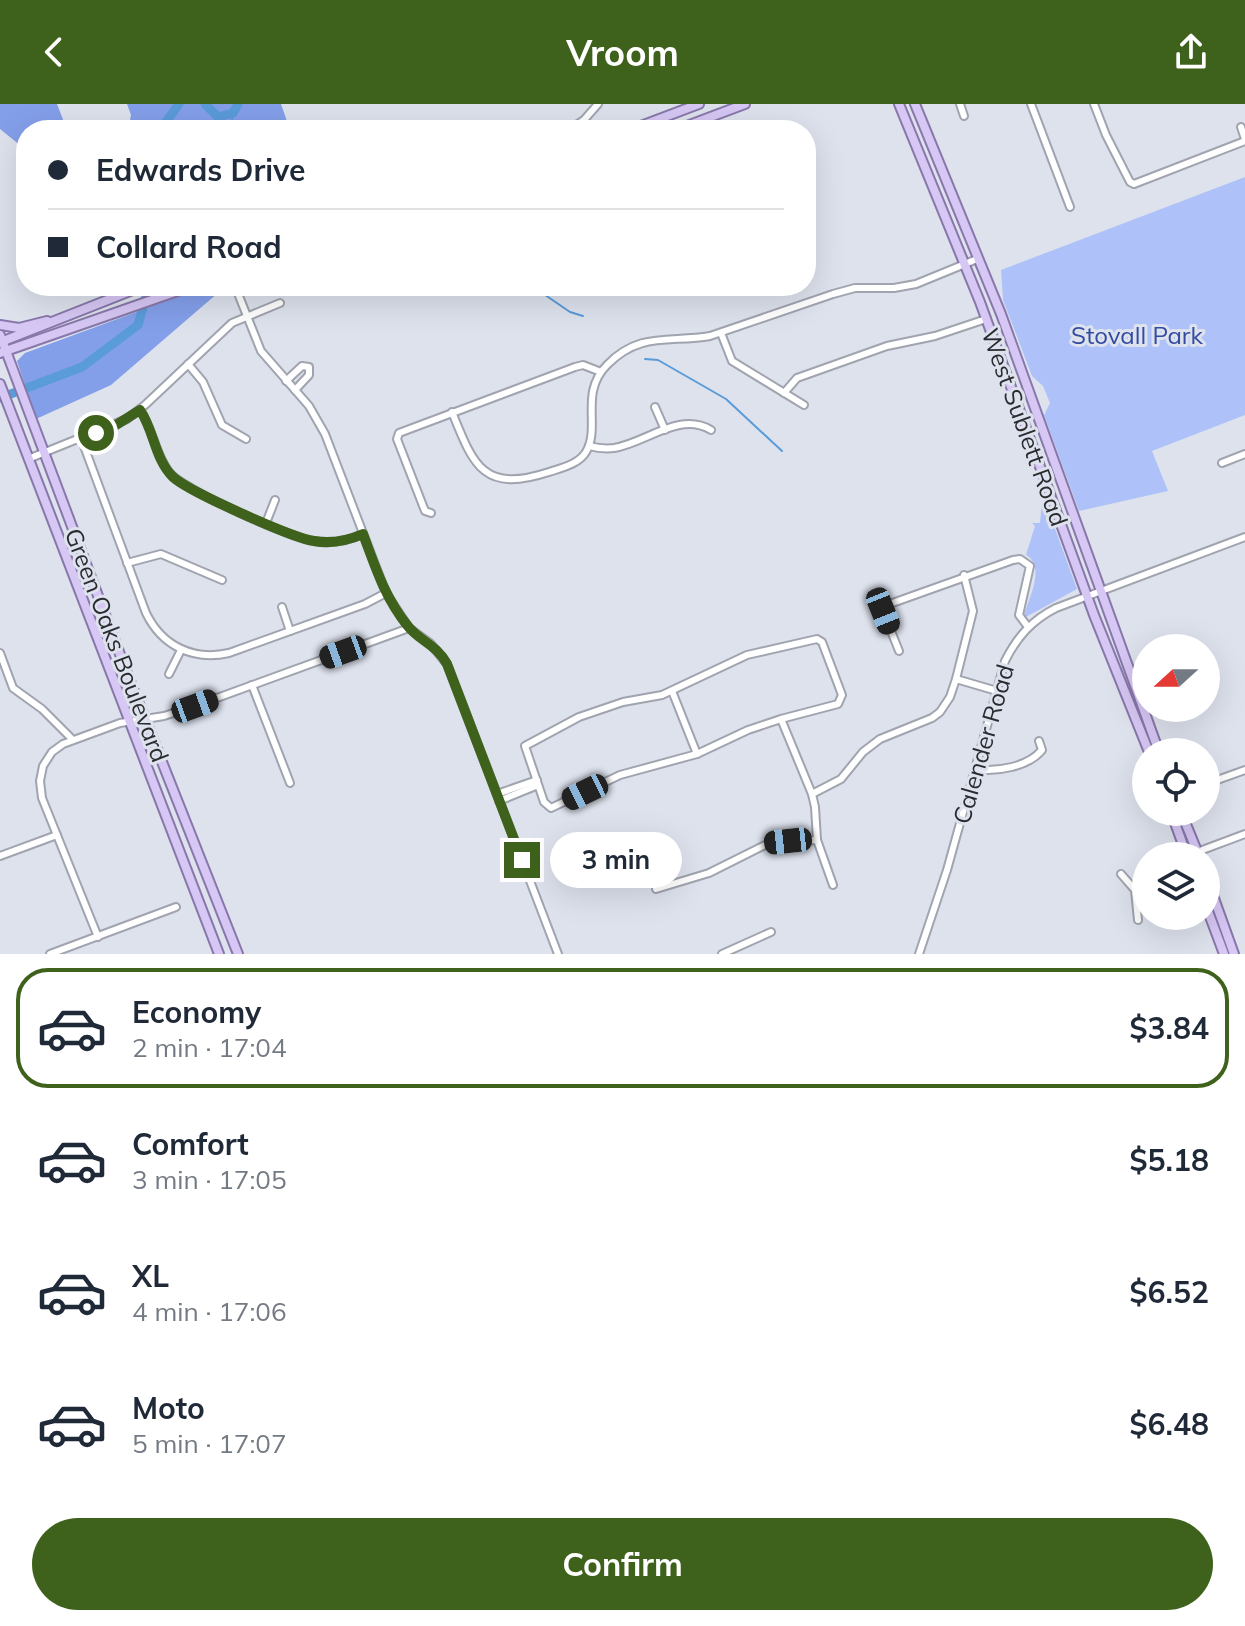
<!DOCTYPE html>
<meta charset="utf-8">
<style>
body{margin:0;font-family:Mulish,sans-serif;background:#f6f6f7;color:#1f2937;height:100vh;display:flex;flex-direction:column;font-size:30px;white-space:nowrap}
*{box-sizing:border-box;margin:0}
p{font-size:26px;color:#747a83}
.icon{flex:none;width:44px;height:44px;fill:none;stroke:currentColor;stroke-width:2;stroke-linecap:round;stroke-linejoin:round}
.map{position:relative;height:850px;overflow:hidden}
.drawer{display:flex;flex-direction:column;background:#fff;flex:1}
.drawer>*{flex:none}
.guide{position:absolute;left:16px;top:16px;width:800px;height:176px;border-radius:32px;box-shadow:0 8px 32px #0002;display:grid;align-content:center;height:176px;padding:0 32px;background:#fff}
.needle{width:52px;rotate:249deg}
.tools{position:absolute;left:1132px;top:530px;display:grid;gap:16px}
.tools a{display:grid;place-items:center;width:88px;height:88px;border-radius:50%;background:#fff;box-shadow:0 8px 32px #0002;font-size:40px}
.end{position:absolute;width:36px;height:36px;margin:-18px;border:10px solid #3e621b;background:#fff;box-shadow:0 0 0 4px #fff}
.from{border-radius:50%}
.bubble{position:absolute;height:56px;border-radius:28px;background:#fff;box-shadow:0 8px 32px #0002;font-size:26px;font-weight:700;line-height:56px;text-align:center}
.car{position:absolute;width:24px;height:48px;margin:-24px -12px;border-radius:10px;box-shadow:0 0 6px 2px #0007;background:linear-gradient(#222 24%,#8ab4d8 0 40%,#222 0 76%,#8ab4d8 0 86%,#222 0)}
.guide b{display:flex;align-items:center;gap:28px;height:76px;font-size:30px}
.guide b+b{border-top:2px solid #e0e1e3}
.guide i{width:20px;height:20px;background:#1f2937}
ul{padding:14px 0 0;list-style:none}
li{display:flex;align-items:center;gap:24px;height:120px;margin:0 16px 12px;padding:0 16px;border:4px solid transparent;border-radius:32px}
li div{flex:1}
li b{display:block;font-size:30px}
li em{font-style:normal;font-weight:700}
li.current{border-color:#3e621b}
li>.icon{width:72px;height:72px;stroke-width:1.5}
.action{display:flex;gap:16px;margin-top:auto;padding:16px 32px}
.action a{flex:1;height:92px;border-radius:48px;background:#3e621b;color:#fff;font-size:32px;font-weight:700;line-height:92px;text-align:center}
header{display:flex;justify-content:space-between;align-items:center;height:104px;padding:0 32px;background:#3e621b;color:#fff;font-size:36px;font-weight:700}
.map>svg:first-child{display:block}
</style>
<header><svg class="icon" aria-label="back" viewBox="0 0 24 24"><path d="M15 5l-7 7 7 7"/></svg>Vroom<svg class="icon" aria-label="share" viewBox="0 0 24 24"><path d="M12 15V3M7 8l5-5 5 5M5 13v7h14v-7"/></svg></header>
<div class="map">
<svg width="1245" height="850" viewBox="0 0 1245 850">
<rect width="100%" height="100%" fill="#dde2ed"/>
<!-- green -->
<g fill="#aec2f9">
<path d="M1245,73v238l-93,36 16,40 -89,20 -35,-96 6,-12 -7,-17 -11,-10 -29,-76 -2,-30z"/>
<path d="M1045,397l32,88 -51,28 -2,-2c5,-17 22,-49 2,-60l9,-29 -3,-3h8l2,-21z"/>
</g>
<!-- forest -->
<g fill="#849fea">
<path d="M0,0h57l10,26h-41v20l-26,-21z"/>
<path d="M127,0h154l9,26h-162l3,-15z"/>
<path d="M207,182h19l-115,99 -75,34 -19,-58 8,-8z"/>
</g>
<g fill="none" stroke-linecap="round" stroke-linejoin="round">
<!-- stream -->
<g stroke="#5a9bd9" stroke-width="2">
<path d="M233,9l-1,7 8,10"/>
<path d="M532,182l38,26 13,4"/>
<path d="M645,255l13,1 68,39 56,52"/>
</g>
<!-- river -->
<g stroke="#5a9bd9" stroke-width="9">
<path d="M205,0l13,13 15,-4 5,-9"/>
<path d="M160,26l19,-26"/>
<path d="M0,294l82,-31 56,-42 11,-39"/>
</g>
<defs>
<g id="minor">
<path d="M960,0l4,12"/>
<path d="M1031,0l39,103"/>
<path d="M1094,0l12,31 24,47 4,2 111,-43"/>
<path d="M1241,23l4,12"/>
<path d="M569,26l15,-10 14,-16"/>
<path d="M235,182l26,65 48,55 16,28 61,159 23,35 21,15 17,21 111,290"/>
<path d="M721,229l11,28 72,44"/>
<path d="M188,260l15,18 19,43 24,14"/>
<path d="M286,277l16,-15 7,1v8l-14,15"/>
<path d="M784,289l13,-15 90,-32 48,-10 51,-17"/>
<path d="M655,303l10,23"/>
<path d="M140,306c13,19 15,44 29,62 12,17 122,66 145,69 17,3 33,0 49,-7"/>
<path d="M452,308c22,55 32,81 97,60 12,-4 30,-8 37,-20 15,-25 -7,-59 21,-87 33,-34 63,-22 103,-29l123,-42 22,-6h39l22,-4 61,-25"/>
<path d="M81,334l65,175c16,33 47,48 83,40l136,-49 21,-11"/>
<path d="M589,342c8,2 17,3 25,2 32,-5 65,-37 97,-18"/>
<path d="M28,355l99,-40 18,-14 87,-82 48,-20"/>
<path d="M1222,359l23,-9"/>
<path d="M431,409l-6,-2 -28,-72 2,-6 176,-66 8,-2 18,7"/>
<path d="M266,419l9,-23"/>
<path d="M127,459l34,-9 61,26"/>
<path d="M282,503l8,24"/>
<path d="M817,535l5,3 20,53 -4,9 -57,15 -33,11 -51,24 -77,21 -69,33 -7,-6 -19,-56 54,-29 44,-15 39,-7 85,-40z"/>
<path d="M899,547l-16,-40 1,-5 129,-46 7,-1 10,7 -11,49 9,12"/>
<path d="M0,549l13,35 29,21 31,31"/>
<path d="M169,570l12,-24"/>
<path d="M956,575l41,12"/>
<path d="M252,581l38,98"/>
<path d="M672,587l25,63"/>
<path d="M781,615l31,75 3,13 2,33 16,45"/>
<path d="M976,665c21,3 52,-2 66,-19l-3,-9"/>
<path d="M1206,680l39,-14"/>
<path d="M497,690l40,-14"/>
<path d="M812,690l29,-15 22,-27 17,-13 52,-21 8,-6 10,-15 6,-18 17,-68 -9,-36"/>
<path d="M499,697l39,-16"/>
<path d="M1197,748l48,-18"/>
<path d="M0,752l57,-21"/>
<path d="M1121,770l14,16 3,30"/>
<path d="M656,785l53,-16 60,-30 48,-3"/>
<path d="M98,833l-56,-139 -2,-17 3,-15 9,-14 11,-8 57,-21 44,-7 31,-10 214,-78"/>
<path d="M50,850l126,-47"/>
<path d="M722,850l49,-22"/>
<path d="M919,850l28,-84 58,-209c12,-24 27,-41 51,-53l189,-71"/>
</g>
<g id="major">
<path d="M899,0l81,198 114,313 55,137"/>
<path d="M915,0l86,210 158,438"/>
<path d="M630,26l69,-26"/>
<path d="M676,26l69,-26"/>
<path d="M0,221l19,3 28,-7"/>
<path d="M0,231l130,346 108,273"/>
<path d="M1,238l142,-56"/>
<path d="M0,249l192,-67"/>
<path d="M0,280l219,570"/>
<path d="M1171,708l16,44"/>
<path d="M1181,708l18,44"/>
<path d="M1206,772l28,78"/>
<path d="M1206,802l18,48"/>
</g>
</defs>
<!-- minor casing -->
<use href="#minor" stroke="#a0a4af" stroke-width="10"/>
<!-- major casing -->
<use href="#major" stroke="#8878aa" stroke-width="12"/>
<!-- minor -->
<use href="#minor" stroke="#fff" stroke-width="6"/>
<!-- major -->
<use href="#major" stroke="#d6c7f4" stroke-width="8"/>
</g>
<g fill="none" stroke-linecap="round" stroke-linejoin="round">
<!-- route -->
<path stroke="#3e621b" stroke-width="10" d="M96,329l20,-8 24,-15c14,20 15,50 33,67 15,14 119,61 141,64 17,3 33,0 49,-7 12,32 22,64 44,91 12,16 29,19 40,39l75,196"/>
</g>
<g text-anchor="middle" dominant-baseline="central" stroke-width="6" stroke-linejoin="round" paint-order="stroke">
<!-- park labels -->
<g font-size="24" fill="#334ba3" stroke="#dde2ed">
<text x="1137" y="231">Stovall Park</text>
</g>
<!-- street labels -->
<g font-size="24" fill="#2a2b30" stroke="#dde2ed">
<text transform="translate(1025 323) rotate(70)">West Sublett Road</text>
<text transform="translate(117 541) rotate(69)">Green Oaks Boulevard</text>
<text transform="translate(983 640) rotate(-74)">Calender Road</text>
</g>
</g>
</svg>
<div class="tools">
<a><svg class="needle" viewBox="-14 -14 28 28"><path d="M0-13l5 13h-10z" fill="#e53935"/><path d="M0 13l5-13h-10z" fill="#747a83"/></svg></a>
<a><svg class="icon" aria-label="locate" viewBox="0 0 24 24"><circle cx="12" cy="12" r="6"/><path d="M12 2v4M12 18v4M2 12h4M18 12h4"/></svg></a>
<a><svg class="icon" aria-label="layers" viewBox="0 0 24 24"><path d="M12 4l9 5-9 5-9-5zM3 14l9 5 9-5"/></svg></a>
</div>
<i class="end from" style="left:96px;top:329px"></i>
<i class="end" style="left:522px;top:756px"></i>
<div class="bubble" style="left:550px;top:728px;width:132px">3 min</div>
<i class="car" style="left:883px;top:507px;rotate:158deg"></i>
<i class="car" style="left:343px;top:548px;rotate:250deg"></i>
<i class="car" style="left:195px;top:602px;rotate:70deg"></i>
<i class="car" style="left:585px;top:688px;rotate:244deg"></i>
<i class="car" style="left:788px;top:737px;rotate:264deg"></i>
<div class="guide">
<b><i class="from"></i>Edwards Drive</b>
<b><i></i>Collard Road</b>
</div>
</div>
<section class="drawer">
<ul>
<li class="current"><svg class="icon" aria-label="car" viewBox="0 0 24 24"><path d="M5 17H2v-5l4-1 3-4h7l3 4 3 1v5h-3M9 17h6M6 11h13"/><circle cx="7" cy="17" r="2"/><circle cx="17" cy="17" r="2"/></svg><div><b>Economy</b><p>2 min · 17:04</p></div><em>$3.84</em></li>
<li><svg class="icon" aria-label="car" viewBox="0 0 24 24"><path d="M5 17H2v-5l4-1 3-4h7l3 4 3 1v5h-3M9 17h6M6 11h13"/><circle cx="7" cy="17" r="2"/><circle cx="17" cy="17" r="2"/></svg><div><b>Comfort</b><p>3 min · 17:05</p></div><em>$5.18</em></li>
<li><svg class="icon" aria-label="car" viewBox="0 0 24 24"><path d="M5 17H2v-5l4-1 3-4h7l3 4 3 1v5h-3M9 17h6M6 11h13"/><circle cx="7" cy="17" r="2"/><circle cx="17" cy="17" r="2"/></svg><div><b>XL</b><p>4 min · 17:06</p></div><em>$6.52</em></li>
<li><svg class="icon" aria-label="car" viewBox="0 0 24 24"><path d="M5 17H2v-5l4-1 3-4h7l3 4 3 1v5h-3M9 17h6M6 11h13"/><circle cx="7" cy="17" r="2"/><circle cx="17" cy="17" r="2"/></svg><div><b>Moto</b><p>5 min · 17:07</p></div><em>$6.48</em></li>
</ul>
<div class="action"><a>Confirm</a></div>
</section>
